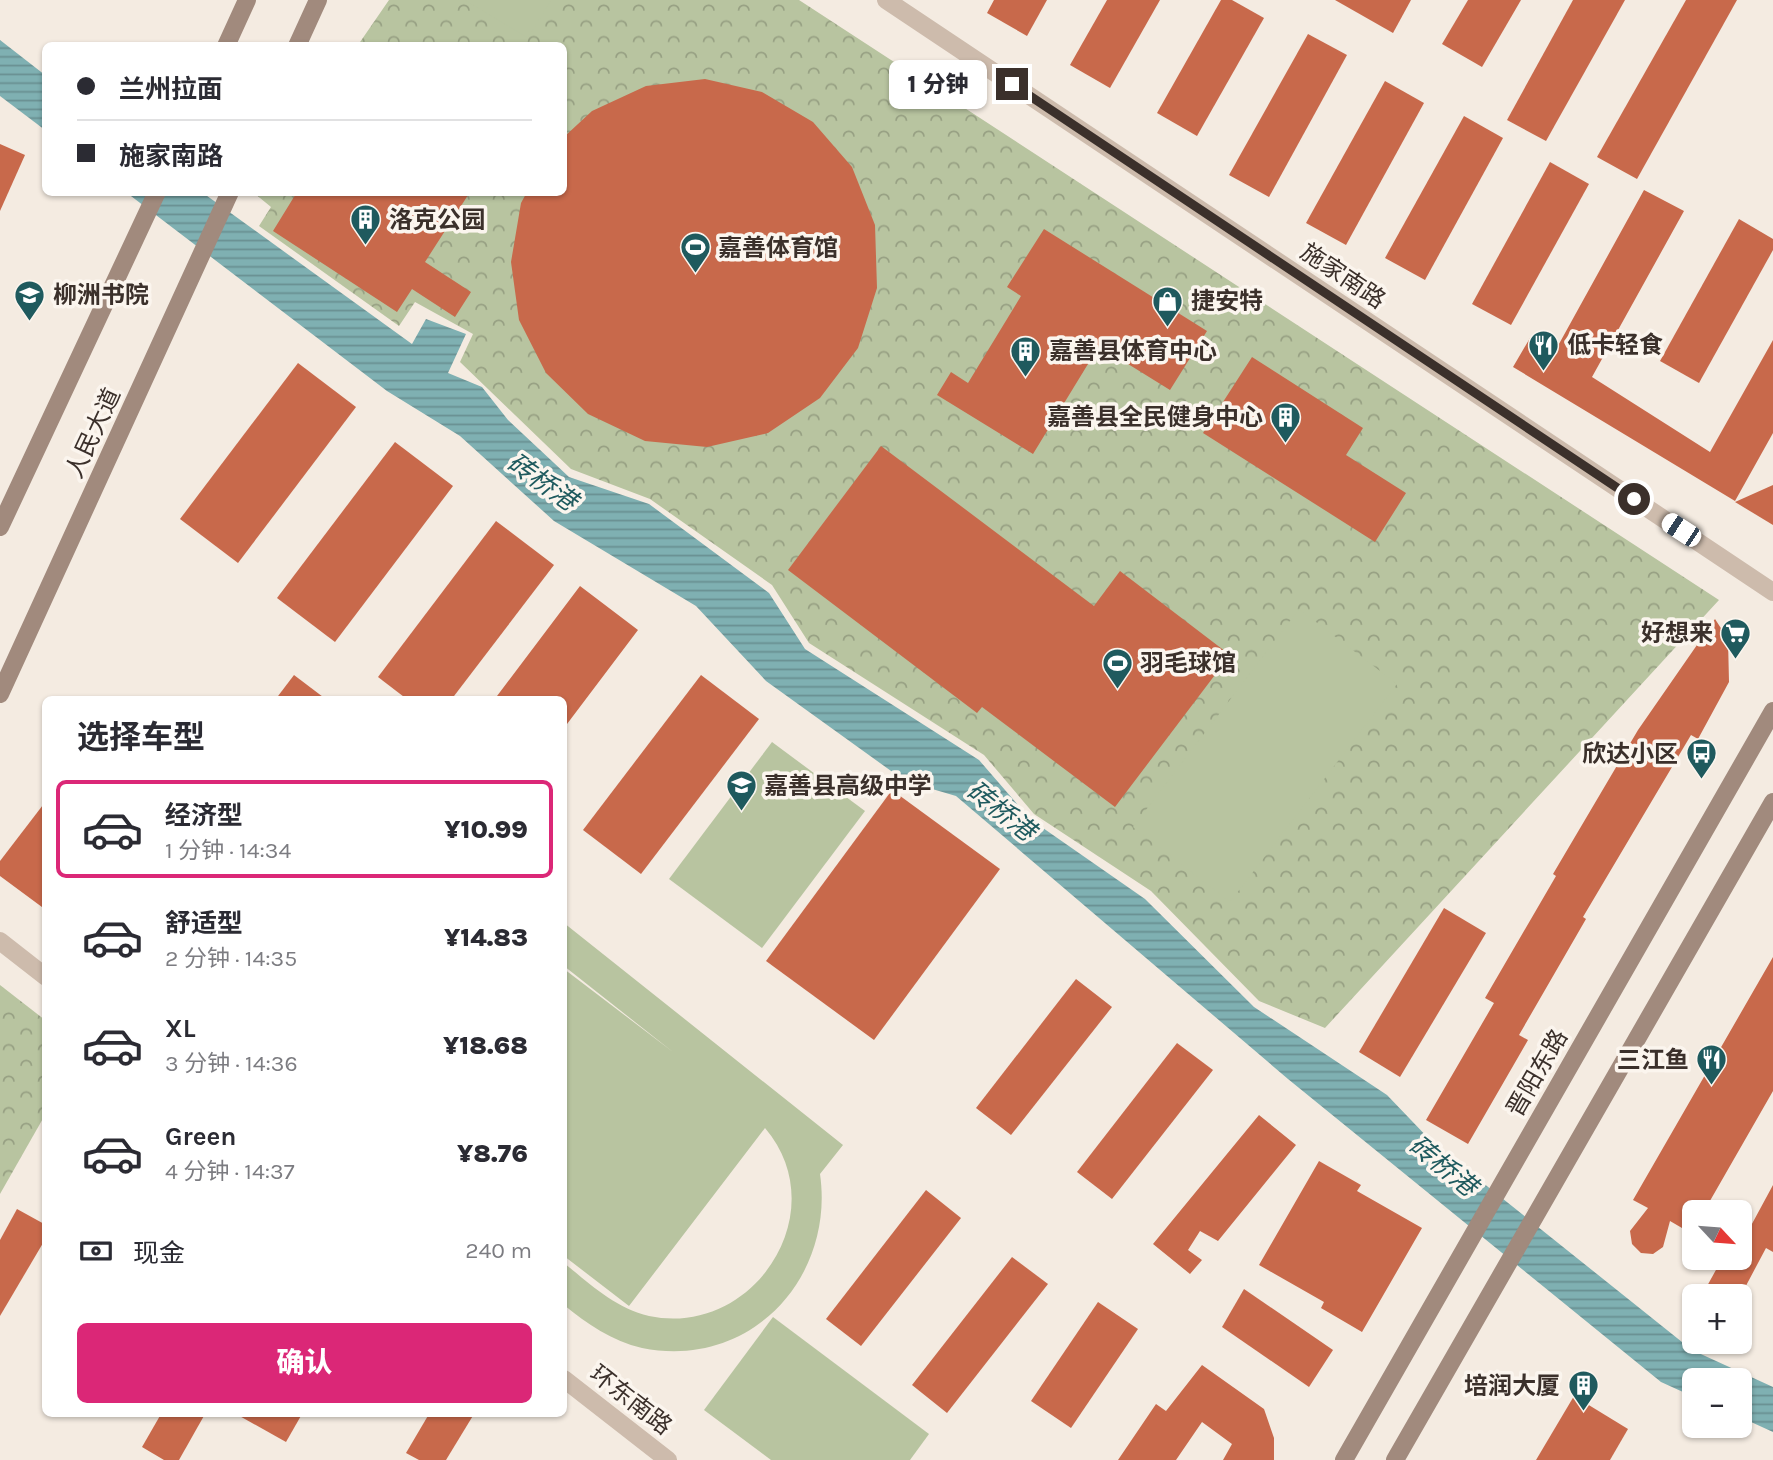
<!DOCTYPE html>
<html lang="zh">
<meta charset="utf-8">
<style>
body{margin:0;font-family:Karla,"Noto Sans SC",sans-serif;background:#f2f2f3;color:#2b2b33;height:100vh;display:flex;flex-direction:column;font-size:26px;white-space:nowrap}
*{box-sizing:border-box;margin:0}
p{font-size:23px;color:#7c7c81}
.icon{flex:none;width:38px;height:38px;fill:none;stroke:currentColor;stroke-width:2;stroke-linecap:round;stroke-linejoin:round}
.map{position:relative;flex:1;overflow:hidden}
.details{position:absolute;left:42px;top:696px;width:525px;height:721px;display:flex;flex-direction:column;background:#fff;border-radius:10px;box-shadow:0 2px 5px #0004}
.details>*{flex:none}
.top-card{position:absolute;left:42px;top:42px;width:525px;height:154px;border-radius:10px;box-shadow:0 2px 5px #0004;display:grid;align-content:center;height:154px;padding:0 35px;background:#fff}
.needle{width:46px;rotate:116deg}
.buttons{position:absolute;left:1682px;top:1200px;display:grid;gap:14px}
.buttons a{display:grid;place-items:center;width:70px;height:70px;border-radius:10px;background:#fff;box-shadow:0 2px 5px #0004;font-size:35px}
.end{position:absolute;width:32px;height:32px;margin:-16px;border:9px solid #3b302b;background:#fff;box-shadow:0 0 0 4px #fff}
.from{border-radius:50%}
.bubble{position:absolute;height:49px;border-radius:10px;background:#fff;box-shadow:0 2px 5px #0004;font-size:23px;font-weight:800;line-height:49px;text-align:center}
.car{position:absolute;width:21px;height:42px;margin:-21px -10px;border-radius:9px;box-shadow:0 0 5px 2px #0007;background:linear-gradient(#fff 24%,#345 0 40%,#fff 0 76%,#345 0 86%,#fff 0)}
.top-card b{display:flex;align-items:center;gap:24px;height:66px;font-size:26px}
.top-card b+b{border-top:2px solid #e1e1e2}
.top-card i{width:18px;height:18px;background:#2b2b33}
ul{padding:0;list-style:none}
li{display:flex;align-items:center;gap:21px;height:98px;margin:0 14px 10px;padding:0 21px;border:4px solid transparent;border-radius:10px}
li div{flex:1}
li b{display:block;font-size:26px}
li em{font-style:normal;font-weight:800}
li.selected{border-color:#db2777}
li>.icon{width:63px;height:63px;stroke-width:1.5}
h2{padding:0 35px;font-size:32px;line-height:84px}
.pay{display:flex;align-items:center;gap:18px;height:77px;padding:0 35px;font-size:26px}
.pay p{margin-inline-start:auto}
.primary-button{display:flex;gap:14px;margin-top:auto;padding:14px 35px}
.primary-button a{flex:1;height:80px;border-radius:10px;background:#db2777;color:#fff;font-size:28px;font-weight:800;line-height:80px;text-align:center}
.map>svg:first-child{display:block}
</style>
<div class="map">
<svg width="1773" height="1460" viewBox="0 0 1773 1460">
<defs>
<pattern id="forest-crowns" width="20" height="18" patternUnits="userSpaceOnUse" patternTransform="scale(1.75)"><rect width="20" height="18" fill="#b8c4a0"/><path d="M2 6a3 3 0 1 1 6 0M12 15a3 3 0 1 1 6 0" fill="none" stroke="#97a083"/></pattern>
<pattern id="water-rules" width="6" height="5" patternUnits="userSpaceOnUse" patternTransform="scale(1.75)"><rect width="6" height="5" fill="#7fb0b2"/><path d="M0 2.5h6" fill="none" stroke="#699091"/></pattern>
</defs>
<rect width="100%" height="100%" fill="#f4ebe1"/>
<!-- forest -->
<g fill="url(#forest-crowns)">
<path d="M389,0h410l920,600 -394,428 -66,-27 -108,-110 -117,-77 -50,-59 -175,-112 -37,-58 -122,-86 -79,-30 -111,-107 13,-28 -58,-32 -16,24 -140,-100 12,-19 -17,-14 310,-1v-146l-206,-1z"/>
<path d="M0,985l45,35v95l-45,79z"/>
</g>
<!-- pitch -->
<g fill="#b8c4a0">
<path d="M465,0h86l-23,38z"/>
<path d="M1299,609l98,75 -167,218 -97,-75z"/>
<path d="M772,742l93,69 -103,137 -93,-69z"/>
<path d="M564,923l279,222 -23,29c15,104 -70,196 -178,174 -30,-7 -55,-24 -78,-43v-42c26,21 51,45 85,53 105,22 187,-105 116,-188l-136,178 -65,-50v-287l109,83 -109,-86z"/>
<path d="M773,1317l156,117 -19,26h-139l-67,-50z"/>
</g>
<!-- water -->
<g fill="url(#water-rules)">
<path d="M0,40l45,35v55l-45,-34z"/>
<path d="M127,193h76l209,151 14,-25 40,15 -18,39 34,14 26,33 61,57 80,27 120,89 36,56 174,111 51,59 115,80 109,108 133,88 46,48 259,207 81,37v45l-33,-15v-36h-46v16l-33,-15 -373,-303 -332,-283 -51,-15 -139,-100 -70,-75 -142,-85 -94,-85 -73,-45z"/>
</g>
<!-- building -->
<g fill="#c8694b">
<path d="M994,0h53l-20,36 -40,-23z"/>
<path d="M1107,0h53l-50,88 -40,-23z"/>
<path d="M1221,0h11l32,18 -67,118 -40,-23z"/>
<path d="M1335,0h76l-18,33z"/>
<path d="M1468,0h53l-39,67 -40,-23z"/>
<path d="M1573,0h52l-79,141 -39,-21z"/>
<path d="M1686,0h51l-100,179 -40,-22z"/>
<path d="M1308,34l39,21 -78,142 -40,-22z"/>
<path d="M705,79l57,13 51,30 39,45 23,58 2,63 -19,60 -38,50 -52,35 -61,14 -62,-6 -57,-27 -42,-41 -27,-53 -8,-58 10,-59 6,-11h37v-55l28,-26 54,-25z"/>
<path d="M1385,81l39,22 -78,142 -40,-22z"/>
<path d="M1464,116l39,22 -78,142 -40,-22z"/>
<path d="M0,144l25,11 -25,56z"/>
<path d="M1550,162l39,22 -78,141 -39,-21z"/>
<path d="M1644,190l40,21 -92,166 118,75 63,-112v93l-38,68 -222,-134 17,-29 24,15z"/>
<path d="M297,192h173l-45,70 46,30 -16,25 -43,-28 -15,23 -124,-81z"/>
<path d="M1739,219l34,20v11l-74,133 -39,-22z"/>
<path d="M1044,229l163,102 -37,59 -71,-44 -66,108 -96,-59 14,-23 17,11 53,-87 -14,-9z"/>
<path d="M1252,357l111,71 -17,27 60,38 -31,49 -172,-109z"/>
<path d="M298,363l58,44 -118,156 -58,-44z"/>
<path d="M395,442l58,44 -118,156 -58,-44z"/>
<path d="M881,446l213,160 26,-35 110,84 -115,152 -133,-100 -5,6 -189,-143z"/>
<path d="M1773,485v40l-38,-23z"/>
<path d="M496,521l58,44 -103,135h-43l-30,-23z"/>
<path d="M580,586l58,44 -74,98v-28h-70z"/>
<path d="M1715,619l13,20 1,43 -31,57 -7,-4 -108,182 3,2 -67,116 9,5 -60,104 -42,-24 68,-117 -9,-5 71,-122 -3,-2 85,-144z"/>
<path d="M294,675l33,25h-52z"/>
<path d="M701,675l58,44 -118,155 -58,-44z"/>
<path d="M892,790l108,79 -126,171 -108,-79z"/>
<path d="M46,801v109l-46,-34v-15z"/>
<path d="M1444,908l42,25 -86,144 -41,-25z"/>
<path d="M1773,957v134l-70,122h-9v22l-24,-14 -7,26 -10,7 -12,-1 -9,-9 -2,-13 18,-23 -15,-8z"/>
<path d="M1076,979l36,28 -101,128 -35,-27z"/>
<path d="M1177,1043l36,27 -101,129 -35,-27z"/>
<path d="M1259,1115l37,30 -78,96 -18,-10 -12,19 14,10 -12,14 -37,-30z"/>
<path d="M1319,1161l42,24 -4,6 65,37 -60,104 -41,-24 3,-6 -65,-37z"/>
<path d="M1773,1185v67l-7,-4 -26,49h-39l21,-38 8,4 3,-5h7v-12z"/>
<path d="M926,1190l35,28 -100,128 -35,-27z"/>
<path d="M17,1209l29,16v13l-46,78v-76z"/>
<path d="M1012,1257l36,27 -101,129 -35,-28z"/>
<path d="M1244,1289l89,61 -24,37 -87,-60z"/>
<path d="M1098,1302l40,27 -67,99 -40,-27z"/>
<path d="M1202,1365l62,44 10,29v22h-51l9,-16 -30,-22 -26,38h-58l38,-56 10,7z"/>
<path d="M1574,1396l54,33 -18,31h-74z"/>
<path d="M161,1414h44l-26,46h-15l-22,-13z"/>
<path d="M236,1414h66l-16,28z"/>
<path d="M429,1414h45l-28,46h-27l-13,-7z"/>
</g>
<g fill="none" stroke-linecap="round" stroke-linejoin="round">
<!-- minor -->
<path stroke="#cdbbac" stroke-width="18" d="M886,0l887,592"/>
<!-- tertiary -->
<g stroke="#cdbbac" stroke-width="18">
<path d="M0,941l46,36"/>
<path d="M564,1379l104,81"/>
</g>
<!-- secondary -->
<g stroke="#a18a7d" stroke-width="18">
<path d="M226,46l21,-46"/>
<path d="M297,46l21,-46"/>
<path d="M0,527l157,-335"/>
<path d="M0,694l230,-502"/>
<path d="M1344,1460l429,-749"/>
<path d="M1395,1460l378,-658"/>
</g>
</g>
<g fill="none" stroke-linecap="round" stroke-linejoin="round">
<!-- route -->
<path stroke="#3b302b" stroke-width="9" d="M1012,84l622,415"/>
</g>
<!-- icons -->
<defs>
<symbol id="building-pin" viewBox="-11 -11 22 30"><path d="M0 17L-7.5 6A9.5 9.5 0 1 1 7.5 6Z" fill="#1f5a5e" stroke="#fbf5ee"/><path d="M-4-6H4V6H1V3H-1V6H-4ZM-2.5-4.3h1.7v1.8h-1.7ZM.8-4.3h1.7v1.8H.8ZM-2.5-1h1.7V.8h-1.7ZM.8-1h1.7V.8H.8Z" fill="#fff"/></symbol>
<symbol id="stadium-pin" viewBox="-11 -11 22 30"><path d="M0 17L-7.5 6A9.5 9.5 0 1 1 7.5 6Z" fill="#1f5a5e" stroke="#fbf5ee"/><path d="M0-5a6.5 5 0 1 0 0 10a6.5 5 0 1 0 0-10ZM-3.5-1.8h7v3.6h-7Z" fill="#fff"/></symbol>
<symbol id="university-pin" viewBox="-11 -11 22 30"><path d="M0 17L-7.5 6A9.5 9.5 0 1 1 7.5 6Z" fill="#1f5a5e" stroke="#fbf5ee"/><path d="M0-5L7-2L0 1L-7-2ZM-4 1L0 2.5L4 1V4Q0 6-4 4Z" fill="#fff"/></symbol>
<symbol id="shop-pin" viewBox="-11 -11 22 30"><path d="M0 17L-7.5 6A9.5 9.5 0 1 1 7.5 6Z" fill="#1f5a5e" stroke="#fbf5ee"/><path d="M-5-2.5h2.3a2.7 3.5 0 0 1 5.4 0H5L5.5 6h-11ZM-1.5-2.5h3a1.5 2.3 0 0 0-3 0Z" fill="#fff"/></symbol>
<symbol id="restaurant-pin" viewBox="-11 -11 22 30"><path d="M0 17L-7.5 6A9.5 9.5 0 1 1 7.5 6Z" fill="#1f5a5e" stroke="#fbf5ee"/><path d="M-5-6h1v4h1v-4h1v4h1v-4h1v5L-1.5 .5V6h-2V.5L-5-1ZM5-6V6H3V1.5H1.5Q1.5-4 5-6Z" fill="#fff"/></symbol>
<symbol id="supermarket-pin" viewBox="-11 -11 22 30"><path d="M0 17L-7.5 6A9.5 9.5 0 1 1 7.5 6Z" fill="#1f5a5e" stroke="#fbf5ee"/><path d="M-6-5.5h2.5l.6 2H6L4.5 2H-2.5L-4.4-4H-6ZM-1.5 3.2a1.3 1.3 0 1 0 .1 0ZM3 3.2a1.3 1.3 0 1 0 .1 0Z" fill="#fff"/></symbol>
<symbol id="bus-pin" viewBox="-11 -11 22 30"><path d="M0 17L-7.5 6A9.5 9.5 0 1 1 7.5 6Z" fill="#1f5a5e" stroke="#fbf5ee"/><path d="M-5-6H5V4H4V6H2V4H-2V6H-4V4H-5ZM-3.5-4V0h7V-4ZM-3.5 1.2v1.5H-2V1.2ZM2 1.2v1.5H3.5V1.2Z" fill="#fff"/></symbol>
<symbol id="school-pin" viewBox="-11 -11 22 30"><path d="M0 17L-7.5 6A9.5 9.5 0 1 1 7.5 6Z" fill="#1f5a5e" stroke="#fbf5ee"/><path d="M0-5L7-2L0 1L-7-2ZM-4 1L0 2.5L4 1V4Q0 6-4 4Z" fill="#fff"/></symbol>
</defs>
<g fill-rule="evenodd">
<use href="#building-pin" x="348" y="202" width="35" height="47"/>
<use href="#stadium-pin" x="678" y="230" width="35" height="47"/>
<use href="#university-pin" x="12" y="278" width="35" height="47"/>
<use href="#shop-pin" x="1150" y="284" width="35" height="47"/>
<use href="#restaurant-pin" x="1526" y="328" width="35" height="47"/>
<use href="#building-pin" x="1008" y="334" width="35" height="47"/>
<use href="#building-pin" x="1268" y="400" width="35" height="47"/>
<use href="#supermarket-pin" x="1718" y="616" width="35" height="47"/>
<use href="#stadium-pin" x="1100" y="646" width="35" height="47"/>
<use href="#bus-pin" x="1684" y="736" width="35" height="47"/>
<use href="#school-pin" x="724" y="768" width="35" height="47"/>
<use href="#restaurant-pin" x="1694" y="1042" width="35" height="47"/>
<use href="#building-pin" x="1566" y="1368" width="35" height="47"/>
</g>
<g text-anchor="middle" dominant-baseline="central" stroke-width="7" stroke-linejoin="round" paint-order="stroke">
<!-- poi labels -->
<g font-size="24" font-weight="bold" fill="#3b302b" stroke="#fbf5ee" text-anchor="start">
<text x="389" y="220">洛克公园</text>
<text x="718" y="248">嘉善体育馆</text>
<text x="53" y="295">柳洲书院</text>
<text x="1191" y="301">捷安特</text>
<text x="1567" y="345">低卡轻食</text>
<text x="1049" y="351">嘉善县体育中心</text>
<text x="1263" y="417" text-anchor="end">嘉善县全民健身中心</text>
<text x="1713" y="633" text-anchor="end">好想来</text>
<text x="1140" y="663">羽毛球馆</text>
<text x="1678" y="754" text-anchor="end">欣达小区</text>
<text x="764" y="786">嘉善县高级中学</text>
<text x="1689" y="1060" text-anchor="end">三江鱼</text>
<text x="1560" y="1386" text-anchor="end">培润大厦</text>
</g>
<!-- street labels -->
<g font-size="24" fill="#3b302b" stroke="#fbf5ee">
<text transform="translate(1343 276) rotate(34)">施家南路</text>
<text transform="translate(93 433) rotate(-65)">人民大道</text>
<text transform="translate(1537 1073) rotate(-60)">晋阳东路</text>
<text transform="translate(631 1400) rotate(38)">环东南路</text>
</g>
<!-- water labels -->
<g font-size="26" font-style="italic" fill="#1f5a5e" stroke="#fbf5ee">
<text transform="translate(542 482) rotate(35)">砖桥港</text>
<text transform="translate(1001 811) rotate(38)">砖桥港</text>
<text transform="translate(1443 1166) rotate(39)">砖桥港</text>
</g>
</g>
</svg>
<div class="buttons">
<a><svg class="needle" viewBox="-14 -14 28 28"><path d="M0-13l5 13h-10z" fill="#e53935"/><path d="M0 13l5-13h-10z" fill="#7c7c81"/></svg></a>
<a>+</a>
<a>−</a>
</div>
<i class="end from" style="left:1634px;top:499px"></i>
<i class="end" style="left:1012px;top:84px"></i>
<div class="bubble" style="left:889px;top:60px;width:98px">1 分钟</div>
<i class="car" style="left:1681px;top:530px;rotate:303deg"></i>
<div class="top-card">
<b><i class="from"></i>兰州拉面</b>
<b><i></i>施家南路</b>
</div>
<section class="details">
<h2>选择车型</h2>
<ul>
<li class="selected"><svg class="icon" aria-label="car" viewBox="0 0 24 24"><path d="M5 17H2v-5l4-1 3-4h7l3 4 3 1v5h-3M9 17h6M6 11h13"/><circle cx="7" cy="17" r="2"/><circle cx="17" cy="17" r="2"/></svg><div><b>经济型</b><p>1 分钟 · 14:34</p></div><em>¥10.99</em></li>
<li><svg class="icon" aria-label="car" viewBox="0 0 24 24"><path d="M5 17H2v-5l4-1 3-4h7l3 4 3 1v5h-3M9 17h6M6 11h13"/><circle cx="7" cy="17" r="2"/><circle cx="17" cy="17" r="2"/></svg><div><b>舒适型</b><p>2 分钟 · 14:35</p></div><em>¥14.83</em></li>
<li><svg class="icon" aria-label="car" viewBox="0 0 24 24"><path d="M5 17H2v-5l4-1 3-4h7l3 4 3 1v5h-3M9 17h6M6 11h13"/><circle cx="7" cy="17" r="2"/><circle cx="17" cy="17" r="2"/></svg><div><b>XL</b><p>3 分钟 · 14:36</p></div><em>¥18.68</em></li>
<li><svg class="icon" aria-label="car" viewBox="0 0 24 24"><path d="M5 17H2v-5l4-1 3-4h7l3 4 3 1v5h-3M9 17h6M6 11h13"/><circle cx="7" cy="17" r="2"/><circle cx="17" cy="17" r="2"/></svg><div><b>Green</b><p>4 分钟 · 14:37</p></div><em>¥8.76</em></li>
</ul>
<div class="pay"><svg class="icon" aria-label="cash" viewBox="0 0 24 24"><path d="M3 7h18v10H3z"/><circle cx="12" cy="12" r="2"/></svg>现金<p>240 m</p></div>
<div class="primary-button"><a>确认</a></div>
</section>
</div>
